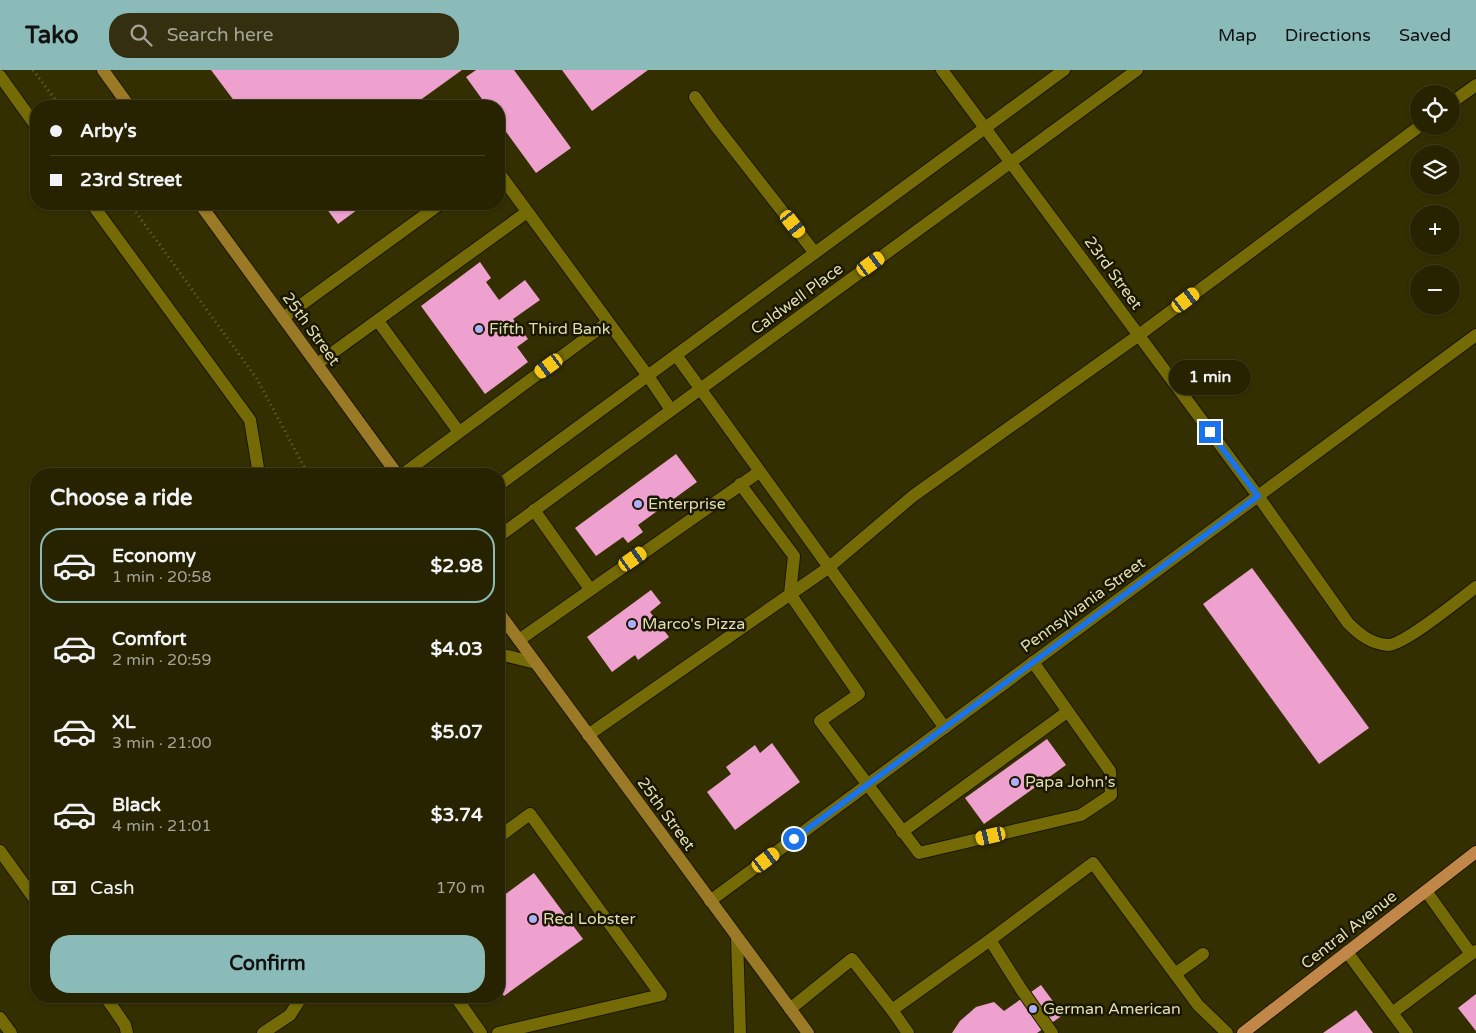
<!DOCTYPE html>
<meta charset="utf-8">
<style>
body{margin:0;font-family:"Varela Round",sans-serif;background:#332f0f;color:#f1f3f6;height:100vh;display:flex;flex-direction:column;font-size:19px;white-space:nowrap}
*{box-sizing:border-box;margin:0}
p{font-size:16px;color:#a4a499}
.icon{flex:none;width:28px;height:28px;fill:none;stroke:currentColor;stroke-width:2;stroke-linecap:round;stroke-linejoin:round}
.map{position:relative;flex:1;overflow:hidden}
.drawer{position:absolute;left:30px;top:398px;width:475px;height:535px;display:flex;flex-direction:column;background:#272300;border-radius:20px;box-shadow:0 1px 4px #0004,0 0 0 1px #434022}
.drawer>*{flex:none}
.hud{position:absolute;left:30px;top:30px;width:475px;height:110px;border-radius:20px;box-shadow:0 1px 4px #0004,0 0 0 1px #434022;display:grid;align-content:center;height:110px;padding:0 20px;background:#272300}
.tools{position:absolute;left:1410px;top:15px;display:grid;gap:10px}
.tools a{display:grid;place-items:center;width:50px;height:50px;border-radius:50%;background:#272300;box-shadow:0 1px 4px #0004,0 0 0 1px #434022;font-size:25px}
.end{position:absolute;width:22px;height:22px;margin:-11px;border:6px solid #1a73e8;background:#fff;box-shadow:0 0 0 2px #fff}
.from{border-radius:50%}
.bubble{position:absolute;height:35px;border-radius:18px;background:#272300;box-shadow:0 1px 4px #0004,0 0 0 1px #434022;font-size:16px;font-weight:700;line-height:35px;text-align:center}
.car{position:absolute;width:15px;height:30px;margin:-15px -8px;border-radius:6px;box-shadow:0 0 4px 1px #0007;background:linear-gradient(#f5c518 24%,#345 0 40%,#f5c518 0 76%,#345 0 86%,#f5c518 0)}
.hud b{display:flex;align-items:center;gap:18px;height:48px;font-size:19px}
.hud b+b{border-top:1px solid #434022}
.hud i{width:12px;height:12px;background:#f1f3f6}
ul{padding:0;list-style:none}
li{display:flex;align-items:center;gap:15px;height:75px;margin:0 10px 8px;padding:0 10px;border:2px solid transparent;border-radius:20px}
li div{flex:1}
li b{display:block;font-size:19px}
li em{font-style:normal;font-weight:700}
li.on{border-color:#8bbbb9}
li>.icon{width:45px;height:45px;stroke-width:1.5}
h2{padding:0 20px;font-size:22px;line-height:60px}
.pay{display:flex;align-items:center;gap:12px;height:55px;padding:0 20px;font-size:19px}
.pay p{margin-inline-start:auto}
.action{display:flex;gap:10px;margin-top:auto;padding:10px 20px}
.action a{flex:1;height:58px;border-radius:20px;background:#8bbbb9;color:#111;font-size:20px;font-weight:700;line-height:58px;text-align:center}
header{display:flex;align-items:center;gap:30px;box-sizing:border-box;height:70px;padding:0 25px;background:#8bbbb9;color:#111}
header strong{font-size:24px}
nav{display:flex;gap:28px;margin-inline-start:auto;font-size:18px}
.search{width:350px;height:45px;background:#332f0f;display:flex;align-items:center;gap:12px;box-sizing:border-box;padding:0 18px;border-radius:20px;color:#a4a499;font-size:19px}
.map>svg:first-child{display:block}
</style>
<header>
<strong>Tako</strong>
<div class="search"><svg class="icon" aria-label="search" viewBox="0 0 24 24"><circle cx="10" cy="10" r="6"/><path d="M15 15l6 6"/></svg>Search here</div>
<nav><a>Map</a><a>Directions</a><a>Saved</a></nav>
</header>
<div class="map">
<svg width="1476" height="963" viewBox="0 0 1476 963">
<rect width="100%" height="100%" fill="#342f00"/>
<!-- building -->
<g fill="#eea1ce">
<path d="M211,0h251l-50,36h-174z"/>
<path d="M476,0h38l57,78 -35,25 -37,-51v-16h-12l-21,-29z"/>
<path d="M562,0h86l-56,41z"/>
<path d="M323,134h42l-27,20z"/>
<path d="M480,192l11,16 -5,4 13,18 26,-20 15,20 -27,19 15,20 -11,8 11,15 -43,32 -64,-88z"/>
<path d="M676,384l21,28 -59,43 5,7 -15,11 -5,-6 -27,19 -21,-28z"/>
<path d="M1252,498l117,160 -50,36 -116,-160z"/>
<path d="M651,520l10,13 -11,9 19,25 -31,23 -3,-5 -23,17 -25,-35z"/>
<path d="M1047,669l19,26 -82,59 -19,-26z"/>
<path d="M772,673l28,39 -65,48 -28,-38 24,-18 -5,-7 29,-22 5,8z"/>
<path d="M534,803l49,66 -79,57 -5,-7v-90z"/>
<path d="M1041,915l22,30 -26,18h-85l8,-12 16,-14 18,-5 10,9z"/>
<path d="M1476,924v37l-18,-23z"/>
<path d="M1356,940l17,23h-50z"/>
</g>
<g fill="none" stroke-linecap="round" stroke-linejoin="round">
<defs>
<g id="lane">
<path d="M0,6l36,50"/>
<path d="M695,27l20,28 100,128"/>
<path d="M1451,33l25,-18"/>
<path d="M499,103l149,203 23,34"/>
<path d="M92,134l158,216 9,54"/>
<path d="M283,248l157,-114"/>
<path d="M378,251l81,111"/>
<path d="M676,285l269,373"/>
<path d="M317,294l210,-152"/>
<path d="M403,404l205,-152"/>
<path d="M740,414l54,72 -4,38 69,100 -39,27 99,132 162,-38 30,-20 -1,-24 -77,-109"/>
<path d="M1258,426l90,127c11,11 23,21 40,22 16,0 72,-46 88,-58"/>
<path d="M534,440l56,79"/>
<path d="M519,570l240,-168"/>
<path d="M499,584l37,9"/>
<path d="M588,665l240,-167 85,-72 226,-161 281,-209"/>
<path d="M902,762l165,-120"/>
<path d="M0,781l36,50"/>
<path d="M1426,821l45,63 5,-3"/>
<path d="M737,868l3,95"/>
<path d="M990,870l31,49 31,44"/>
<path d="M1347,882l60,81"/>
<path d="M1175,904l28,-20"/>
<path d="M105,926l20,29 2,8"/>
<path d="M455,926l26,37"/>
<path d="M790,939l62,-50 40,51 98,-70 103,-77 105,142 29,28"/>
<path d="M892,940l16,23"/>
<path d="M1392,943l79,-59"/>
<path d="M0,948l11,15"/>
<path d="M263,963l27,-18 12,-19"/>
<path d="M498,963l163,-38 -131,-181 -31,23"/>
</g>
<g id="street">
<path d="M942,0l316,426"/>
<path d="M499,415l565,-415"/>
<path d="M499,465l3,-1 635,-464"/>
<path d="M710,831l766,-566"/>
</g>
<g id="secondary">
<path d="M103,0l26,36"/>
<path d="M200,134l197,270"/>
<path d="M499,543l309,420"/>
</g>
<path id="primary" d="M1243,963l233,-181"/>
</defs>
<!-- lane casing -->
<use href="#lane" stroke="#1a1700" stroke-width="14"/>
<!-- street casing -->
<use href="#street" stroke="#1a1700" stroke-width="14"/>
<!-- secondary casing -->
<use href="#secondary" stroke="#1a1700" stroke-width="14"/>
<!-- primary casing -->
<use href="#primary" stroke="#1a1700" stroke-width="14"/>
<!-- path -->
<g stroke="#6b6639" stroke-width="3" stroke-dasharray="1 4" stroke-linecap="butt">
<path d="M33,0l27,36"/>
<path d="M130,134l127,175 51,95"/>
</g>
<!-- lane -->
<use href="#lane" stroke="#746b06" stroke-width="12"/>
<!-- street -->
<use href="#street" stroke="#746b06" stroke-width="12"/>
<!-- secondary -->
<use href="#secondary" stroke="#9a7927" stroke-width="12"/>
<!-- primary -->
<use href="#primary" stroke="#c18748" stroke-width="12"/>
</g>
<g fill="none" stroke-linecap="round" stroke-linejoin="round">
<!-- route -->
<path stroke="#1a73e8" stroke-width="6" d="M794,769l464,-343 -48,-64"/>
</g>
<!-- markers -->
<g fill="#aeaefa" stroke="#1a1700" stroke-width="2">
<circle cx="479" cy="259" r="5"/>
<circle cx="638" cy="434" r="5"/>
<circle cx="632" cy="554" r="5"/>
<circle cx="1015" cy="712" r="5"/>
<circle cx="533" cy="849" r="5"/>
<circle cx="1033" cy="939" r="5"/>
</g>
<g text-anchor="middle" dominant-baseline="central" stroke-width="5" stroke-linejoin="round" paint-order="stroke">
<!-- street labels -->
<g font-size="16" fill="#e0ddb4" stroke="#1a1700">
<text transform="translate(1113 203) rotate(54)">23rd Street</text>
<text transform="translate(797 229) rotate(-36)">Caldwell Place</text>
<text transform="translate(311 259) rotate(54)">25th Street</text>
<text transform="translate(1083 535) rotate(-36)">Pennsylvania Street</text>
<text transform="translate(666 744) rotate(54)">25th Street</text>
<text transform="translate(1349 860) rotate(-38)">Central Avenue</text>
</g>
<!-- poi labels -->
<g font-size="16" fill="#e0ddb4" stroke="#1a1700" text-anchor="start">
<text x="489" y="259">Fifth Third Bank</text>
<text x="648" y="434">Enterprise</text>
<text x="642" y="554">Marco's Pizza</text>
<text x="1025" y="712">Papa John's</text>
<text x="543" y="849">Red Lobster</text>
<text x="1043" y="939">German American</text>
</g>
</g>
</svg>
<div class="tools">
<a><svg class="icon" aria-label="locate" viewBox="0 0 24 24"><circle cx="12" cy="12" r="6"/><path d="M12 2v4M12 18v4M2 12h4M18 12h4"/></svg></a>
<a><svg class="icon" aria-label="layers" viewBox="0 0 24 24"><path d="M12 4l9 5-9 5-9-5zM3 14l9 5 9-5"/></svg></a>
<a>+</a>
<a>−</a>
</div>
<i class="end from" style="left:794px;top:769px"></i>
<i class="end" style="left:1210px;top:362px"></i>
<div class="bubble" style="left:1169px;top:290px;width:82px">1 min</div>
<i class="car" style="left:793px;top:154px;rotate:142deg"></i>
<i class="car" style="left:871px;top:194px;rotate:54deg"></i>
<i class="car" style="left:1186px;top:230px;rotate:53deg"></i>
<i class="car" style="left:549px;top:296px;rotate:234deg"></i>
<i class="car" style="left:633px;top:489px;rotate:55deg"></i>
<i class="car" style="left:991px;top:766px;rotate:257deg"></i>
<i class="car" style="left:766px;top:790px;rotate:53deg"></i>
<div class="hud">
<b><i class="from"></i>Arby's</b>
<b><i></i>23rd Street</b>
</div>
<section class="drawer">
<h2>Choose a ride</h2>
<ul>
<li class="on"><svg class="icon" aria-label="car" viewBox="0 0 24 24"><path d="M5 17H2v-5l4-1 3-4h7l3 4 3 1v5h-3M9 17h6M6 11h13"/><circle cx="7" cy="17" r="2"/><circle cx="17" cy="17" r="2"/></svg><div><b>Economy</b><p>1 min · 20:58</p></div><em>$2.98</em></li>
<li><svg class="icon" aria-label="car" viewBox="0 0 24 24"><path d="M5 17H2v-5l4-1 3-4h7l3 4 3 1v5h-3M9 17h6M6 11h13"/><circle cx="7" cy="17" r="2"/><circle cx="17" cy="17" r="2"/></svg><div><b>Comfort</b><p>2 min · 20:59</p></div><em>$4.03</em></li>
<li><svg class="icon" aria-label="car" viewBox="0 0 24 24"><path d="M5 17H2v-5l4-1 3-4h7l3 4 3 1v5h-3M9 17h6M6 11h13"/><circle cx="7" cy="17" r="2"/><circle cx="17" cy="17" r="2"/></svg><div><b>XL</b><p>3 min · 21:00</p></div><em>$5.07</em></li>
<li><svg class="icon" aria-label="car" viewBox="0 0 24 24"><path d="M5 17H2v-5l4-1 3-4h7l3 4 3 1v5h-3M9 17h6M6 11h13"/><circle cx="7" cy="17" r="2"/><circle cx="17" cy="17" r="2"/></svg><div><b>Black</b><p>4 min · 21:01</p></div><em>$3.74</em></li>
</ul>
<div class="pay"><svg class="icon" aria-label="cash" viewBox="0 0 24 24"><path d="M3 7h18v10H3z"/><circle cx="12" cy="12" r="2"/></svg>Cash<p>170 m</p></div>
<div class="action"><a>Confirm</a></div>
</section>
</div>
